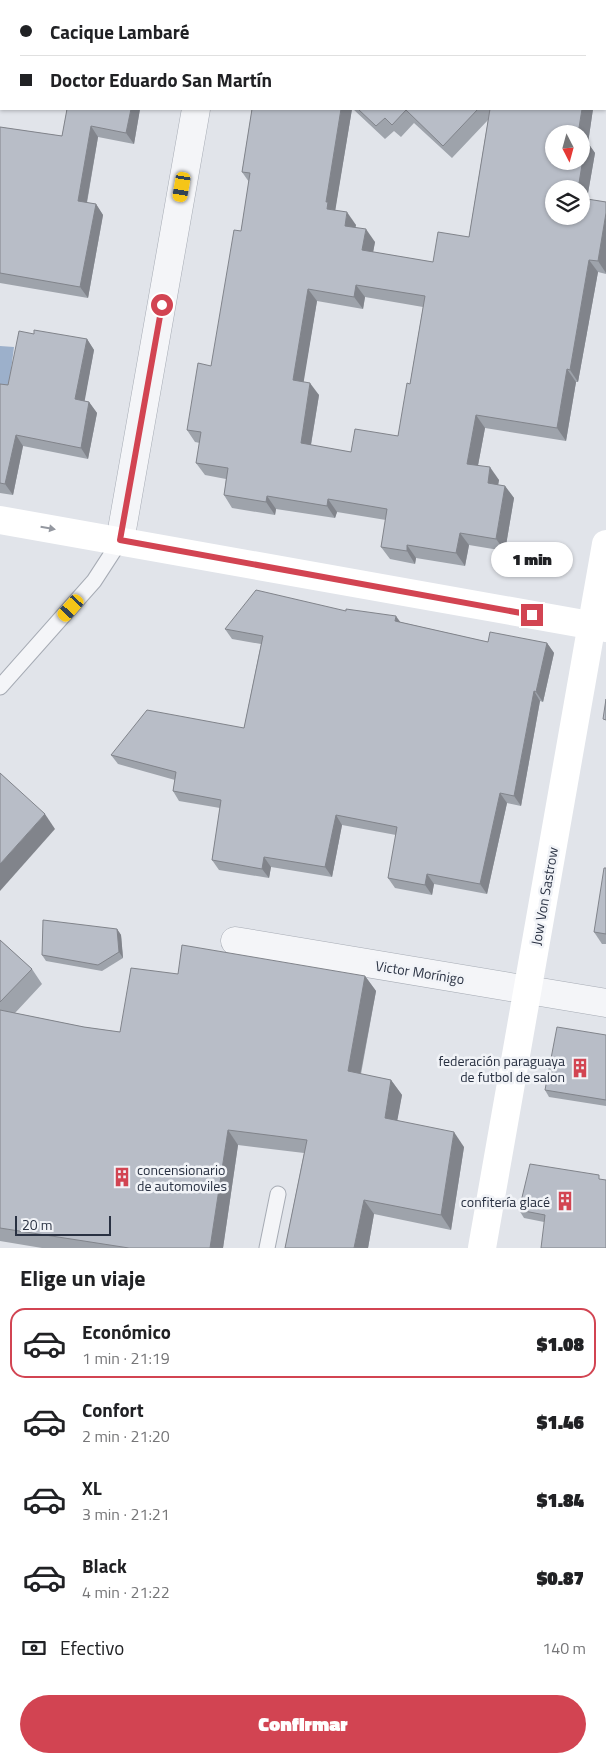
<!DOCTYPE html>
<html lang="es">
<meta charset="utf-8">
<style>
body{margin:0;font-family:"Titillium Web",sans-serif;background:#f2f2f2;color:#202124;height:100vh;display:flex;flex-direction:column;font-size:19px;white-space:nowrap}
*{box-sizing:border-box;margin:0}
p{font-size:16px;color:#757577}
.icon{flex:none;width:28px;height:28px;fill:none;stroke:currentColor;stroke-width:2;stroke-linecap:round;stroke-linejoin:round}
.map{position:relative;height:1248px;overflow:hidden}
.panel{display:flex;flex-direction:column;background:#fff;flex:1}
.panel>*{flex:none}
.banner{position:absolute;left:0px;top:0px;width:606px;height:110px;box-shadow:0 1px 4px #0004;display:grid;align-content:center;height:110px;padding:0 20px;background:#fff}
.needle{width:32px;rotate:174deg}
.fabs{position:absolute;left:545px;top:125px;display:grid;gap:10px}
.fabs a{display:grid;place-items:center;width:45px;height:45px;border-radius:50%;background:#fff;box-shadow:0 1px 4px #0004;font-size:25px}
.scale{position:absolute;left:15px;bottom:12px;width:96px;box-sizing:border-box;padding-left:5px;border:2px solid #293142;border-top:0;font-size:14px;line-height:18px;white-space:nowrap;color:#293142;-webkit-text-stroke:4px #f1f3f7;paint-order:stroke}
.end{position:absolute;width:22px;height:22px;margin:-11px;border:6px solid #d24452;background:#fff;box-shadow:0 0 0 2px #fff}
.from{border-radius:50%}
.bubble{position:absolute;height:35px;border-radius:18px;background:#fff;box-shadow:0 1px 4px #0004;font-size:16px;font-weight:800;line-height:35px;text-align:center}
.car{position:absolute;width:15px;height:30px;margin:-15px -8px;border-radius:6px;box-shadow:0 0 4px 1px #0007;background:linear-gradient(#f5c518 24%,#345 0 40%,#f5c518 0 76%,#345 0 86%,#f5c518 0)}
.banner b{display:flex;align-items:center;gap:18px;height:48px;font-size:19px}
.banner b+b{border-top:1px solid #e0e0e0}
.banner i{width:12px;height:12px;background:#202124}
ul{padding:0;list-style:none}
li{display:flex;align-items:center;gap:15px;height:70px;margin:0 10px 8px;padding:0 10px;border:2px solid transparent;border-radius:15px}
li div{flex:1}
li b{display:block;font-size:19px}
li em{font-style:normal;font-weight:800}
li.selected{border-color:#d24452}
li>.icon{width:45px;height:45px;stroke-width:1.5}
h2{padding:0 20px;font-size:22px;line-height:60px}
.pay{display:flex;align-items:center;gap:12px;height:55px;padding:0 20px;font-size:19px}
.pay p{margin-inline-start:auto}
.action{display:flex;gap:10px;margin-top:auto;padding:10px 20px}
.action a{flex:1;height:58px;border-radius:30px;background:#d24452;color:#fff;font-size:20px;font-weight:800;line-height:58px;text-align:center}
.map>svg:first-child{display:block}
</style>
<div class="map">
<svg width="606" height="1248" viewBox="0 0 606 1248">
<rect width="100%" height="100%" fill="#e1e4ea"/>
<!-- water -->
<path fill="#9cb0cb" d="M0,346l14,1 -5,39 -9,-1z"/>
<g fill="none" stroke-linecap="round" stroke-linejoin="round">
<defs>
<g id="lane">
<path d="M0,687l94,-106 26,-40"/>
<path d="M267,1248l11,-54"/>
</g>
<g id="street">
<path d="M215,1v-1"/>
<path d="M120,541l76,-432"/>
<path d="M235,941l371,62"/>
</g>
</defs>
<!-- lane casing -->
<use href="#lane" stroke="#a6abb4" stroke-width="17"/>
<!-- street casing -->
<use href="#street" stroke="#a6abb4" stroke-width="29"/>
<!-- lane -->
<use href="#lane" stroke="#f4f5f8" stroke-width="15"/>
<!-- street -->
<use href="#street" stroke="#f4f5f8" stroke-width="28"/>
<!-- secondary -->
<g stroke="#fff" stroke-width="28">
<path d="M0,520l606,108"/>
<path d="M482,1248l124,-704"/>
</g>
</g>
<!-- wall -->
<g fill="#9ea3ab" fill-rule="evenodd">
<path d="M0,0l1,1v60h-1z"/>
<path d="M489,0h108l-2,1h-107z"/>
<path d="M67,109h73l-6,35 -36,-7 -11,66 9,1 7,11 -15,83 -88,-15v-156l62,9z"/>
<path d="M252,109h100l-17,101 21,15 -1,3 20,14 -2,10 60,10 36,-25 19,-117 -36,38 -38,-35 -13,14 -7,-6 -9,8 -32,-30h240l-5,34 7,10 -8,46 19,3v72l-8,-2 -20,110h-2l-10,59 -81,-13 -7,37 21,15 -1,5 7,1 9,12 -9,53 -36,-6 -4,21 -49,-8 -1,6 -25,-5 -9,-12 5,-27 -49,-8 -2,6 -59,-9 -1,6 -43,-7 -8,-13 2,-16 -21,-4 -9,-12 4,-20 -5,-1 -8,-12 24,-64 30,-135 8,-49 -7,-10zM365,297l58,10 -13,77 -12,52 -47,16 -40,-7 8,-50 -16,-13 14,-81 46,8z"/>
<path d="M34,334l53,5 7,11 -10,51 5,1 8,11 -9,46 -65,-13 -10,49 -13,-2v-109l8,1z"/>
<path d="M400,622l88,20 59,1 7,10 -11,49 -3,-1 -19,105 -14,-3 -20,91 -53,-10 -2,11 -37,-7 -7,-10 8,-43 -54,-10 -10,52 -61,-10 -2,11 -50,-8 -7,-10 8,-52 -41,-7 -6,-10 2,-11 -57,-16 -7,-9 133,-27 17,-84 -29,-5 -7,-10z"/>
<path d="M606,868v76h-4l-8,-12z"/>
<path d="M117,929l4,6 2,23 -21,13 -56,-10 -4,-6z"/>
<path d="M0,940l32,29 10,15 -27,29 69,14 36,5 58,-58 187,2 11,15 -15,83 30,6 11,15 -5,25 67,27 -13,83 -77,-16 -6,34h-83l19,-95 -66,-8 -15,103h-181l-42,-7z"/>
<path d="M606,1035v71l-57,-9 -4,-7z"/>
<path d="M602,1179l-58,43 -20,-4 -5,-8z"/>
</g>
<!-- shaded-wall -->
<g fill="#81848b">
<path d="M100,0h13v1h-14z"/>
<path d="M580,0h7l1,1h-8z"/>
<path d="M131,109h9l-6,35 -8,-11z"/>
<path d="M341,109h11l-17,103 -8,-3 -1,-7z"/>
<path d="M582,109h11l-5,34 7,10 -10,57 -4,-6v-15h-3l3,-44v-11h-3z"/>
<path d="M91,126l7,11 -13,75 -7,-11z"/>
<path d="M96,204l7,11 -15,83 -8,-11z"/>
<path d="M347,212l9,13 -3,13 -8,-12z"/>
<path d="M606,213v60l-8,-12z"/>
<path d="M366,229l9,13 -4,21 -9,-13z"/>
<path d="M589,260l9,12 -20,110 -8,-12z"/>
<path d="M356,285l9,12 -2,12 -9,-12z"/>
<path d="M308,289l9,12 -15,91 -9,-12z"/>
<path d="M87,339l7,11 -11,60 -8,-11z"/>
<path d="M567,369l9,13 -10,59 -9,-13z"/>
<path d="M310,383l9,12 -10,61 -8,-13z"/>
<path d="M89,402l8,11 -9,46 -7,-11z"/>
<path d="M476,415l9,13 -9,48 -9,-12z"/>
<path d="M16,435l7,11 -10,49 -8,-11z"/>
<path d="M490,467l9,13 -3,16 -8,-13z"/>
<path d="M505,486l9,12 -9,53 -9,-12z"/>
<path d="M267,496l9,13 -1,6 -9,-13z"/>
<path d="M328,499l9,13 -2,6 -8,-12z"/>
<path d="M460,533l9,12 -4,21 -9,-13z"/>
<path d="M407,545l9,13 -1,6 -8,-13z"/>
<path d="M396,616l7,10 -8,-5z"/>
<path d="M547,643l7,10 -11,49 -7,-10z"/>
<path d="M534,691l6,10 -19,105 -7,-10z"/>
<path d="M500,793l7,10 -20,91 -7,-10z"/>
<path d="M45,814l10,15 -55,62v-27z"/>
<path d="M336,815l6,10 -10,52 -7,-10z"/>
<path d="M264,857l7,10 -2,11 -7,-9z"/>
<path d="M427,874l7,10 -2,11 -7,-10z"/>
<path d="M117,929l4,6 2,23 -4,-6z"/>
<path d="M365,976l11,15 -18,95 -10,-15z"/>
<path d="M391,1080l11,15 -7,38 -10,-15z"/>
<path d="M228,1130l10,15 -15,103h-13z"/>
<path d="M454,1132l10,15 -13,83 -10,-15z"/>
<path d="M364,1200l10,14 -6,34h-14z"/>
</g>
<!-- building -->
<g fill="#b8bdc7" stroke="#81848b" fill-rule="evenodd">
<path d="M0,0h100l-1,1h-98v47h-1z"/>
<path d="M389,0h30l7,1h-37z"/>
<path d="M489,0h58v1h-59z"/>
<path d="M564,0h16v1h-9z"/>
<path d="M67,109h64l-5,24 -35,-7 -13,75 18,3 -16,83 -80,-14v-146l62,9z"/>
<path d="M252,109h89l-15,93h2l-1,7 20,3 -2,14 21,3 -4,21 71,12 5,-30 31,5 21,-128h92l-4,25h-24v27h27v-21l5,1 -8,48h-24v27h27v-18l25,4v11l-8,48 -9,-1 -19,110 -3,-1 -10,59 -81,-13 -9,49 23,3 -2,16 17,3 -9,53 -36,-6 -4,20 -49,-8v6l-26,-4 6,-38 -59,-10 -1,7 -60,-10 -1,6 -42,-7 4,-27 -32,-5 5,-31 -14,-2 11,-67 13,3 23,-136 7,1 9,-58 -8,-1zM356,285l69,11 -15,88 -3,-1 -9,53 -43,-7 -4,23 -50,-9 9,-60 -17,-3 15,-91 46,8z"/>
<path d="M358,109h120l-35,37 -37,-36 -14,15 -7,-7 -9,8z"/>
<path d="M34,330l53,9 -12,60 14,3 -8,46 -65,-13 -11,49 -5,-1v-99l8,1 11,-54 15,3z"/>
<path d="M256,590l90,21v-2l50,7 -1,5 93,21 2,-10 57,11 -11,49 -2,-1 -20,105 -14,-3 -20,91 -53,-10 -2,11 -37,-7 9,-51 -61,-12 -11,52 -61,-10 -2,12 -50,-9 9,-60 -48,-9 3,-19 -65,-17 36,-45 97,18 19,-92 -38,-7z"/>
<path d="M606,699v21l-3,-1z"/>
<path d="M0,773l45,41 -45,50z"/>
<path d="M604,868h2v66l-12,-2z"/>
<path d="M43,920l74,9 2,23 -21,13 -56,-10z"/>
<path d="M0,940l32,29 -32,33z"/>
<path d="M182,945l183,31 -17,95 43,9 -6,38 69,14 -13,83 -77,-15 -10,48h-69l22,-108 -79,-10 -18,118h-81l-129,-20v-218l84,17 36,5 11,-64 47,6z"/>
<path d="M557,1027l49,8v65l-61,-10z"/>
<path d="M530,1164l69,11v4l7,1v68h-65l4,-33 -26,-5z"/>
</g>
<!-- one-way arrows -->
<defs><path id="oneway-solid" d="M-6-.8H1V-3.2L6.5 0L1 3.2V.8H-6Z" transform="scale(1.25)"/></defs>
<use fill="#9498a0" href="#oneway-solid" transform="translate(48 528) rotate(10)"/>
<g fill="none" stroke-linecap="round" stroke-linejoin="round">
<!-- route -->
<path stroke="#d24452" stroke-width="6" d="M162,305l-42,235 412,75"/>
</g>
<!-- icons -->
<defs>
<symbol id="building-bare" viewBox="-9 -9 18 18"><path d="M-4-6H4V6H1V3H-1V6H-4ZM-2.5-4.3h1.7v1.8h-1.7ZM.8-4.3h1.7v1.8H.8ZM-2.5-1h1.7V.8h-1.7ZM.8-1h1.7V.8H.8Z" fill="#d24452" stroke="#f1f3f7" stroke-width="2.5" paint-order="stroke"/></symbol>
</defs>
<g fill-rule="evenodd">
<use href="#building-bare" x="566" y="1054" width="28" height="28"/>
<use href="#building-bare" x="108" y="1163" width="28" height="28"/>
<use href="#building-bare" x="551" y="1187" width="28" height="28"/>
</g>
<g text-anchor="middle" dominant-baseline="central" stroke-width="5" stroke-linejoin="round" paint-order="stroke">
<!-- street labels -->
<g font-size="14" fill="#293142" stroke="#f1f3f7">
<text transform="translate(544 896) rotate(-80)">Jow Von Sastrow</text>
<text transform="translate(420 972) rotate(9)">Victor Morínigo</text>
</g>
<!-- poi labels -->
<g font-size="14" fill="#293142" stroke="#f1f3f7" text-anchor="end">
<text x="565" y="1060">federación paraguaya<tspan x="565" dy="16">de futbol de salon</tspan></text>
<text x="137" y="1169" text-anchor="start">concensionario<tspan x="137" dy="16">de automoviles</tspan></text>
<text x="550" y="1201">confitería glacé</text>
</g>
</g>
</svg>
<div class="fabs">
<a><svg class="needle" viewBox="-14 -14 28 28"><path d="M0-13l5 13h-10z" fill="#e53935"/><path d="M0 13l5-13h-10z" fill="#757577"/></svg></a>
<a><svg class="icon" aria-label="layers" viewBox="0 0 24 24"><path d="M12 4l9 5-9 5-9-5zM3 14l9 5 9-5"/></svg></a>
</div>
<div class="scale">20 m</div>
<i class="end from" style="left:162px;top:305px"></i>
<i class="end" style="left:532px;top:615px"></i>
<div class="bubble" style="left:491px;top:542px;width:82px">1 min</div>
<i class="car" style="left:182px;top:187px;rotate:190deg"></i>
<i class="car" style="left:71px;top:608px;rotate:222deg"></i>
<div class="banner">
<b><i class="from"></i>Cacique Lambaré</b>
<b><i></i>Doctor Eduardo San Martín</b>
</div>
</div>
<section class="panel">
<h2>Elige un viaje</h2>
<ul>
<li class="selected"><svg class="icon" aria-label="car" viewBox="0 0 24 24"><path d="M5 17H2v-5l4-1 3-4h7l3 4 3 1v5h-3M9 17h6M6 11h13"/><circle cx="7" cy="17" r="2"/><circle cx="17" cy="17" r="2"/></svg><div><b>Económico</b><p>1 min · 21:19</p></div><em>$1.08</em></li>
<li><svg class="icon" aria-label="car" viewBox="0 0 24 24"><path d="M5 17H2v-5l4-1 3-4h7l3 4 3 1v5h-3M9 17h6M6 11h13"/><circle cx="7" cy="17" r="2"/><circle cx="17" cy="17" r="2"/></svg><div><b>Confort</b><p>2 min · 21:20</p></div><em>$1.46</em></li>
<li><svg class="icon" aria-label="car" viewBox="0 0 24 24"><path d="M5 17H2v-5l4-1 3-4h7l3 4 3 1v5h-3M9 17h6M6 11h13"/><circle cx="7" cy="17" r="2"/><circle cx="17" cy="17" r="2"/></svg><div><b>XL</b><p>3 min · 21:21</p></div><em>$1.84</em></li>
<li><svg class="icon" aria-label="car" viewBox="0 0 24 24"><path d="M5 17H2v-5l4-1 3-4h7l3 4 3 1v5h-3M9 17h6M6 11h13"/><circle cx="7" cy="17" r="2"/><circle cx="17" cy="17" r="2"/></svg><div><b>Black</b><p>4 min · 21:22</p></div><em>$0.87</em></li>
</ul>
<div class="pay"><svg class="icon" aria-label="cash" viewBox="0 0 24 24"><path d="M3 7h18v10H3z"/><circle cx="12" cy="12" r="2"/></svg>Efectivo<p>140 m</p></div>
<div class="action"><a>Confirmar</a></div>
</section>
